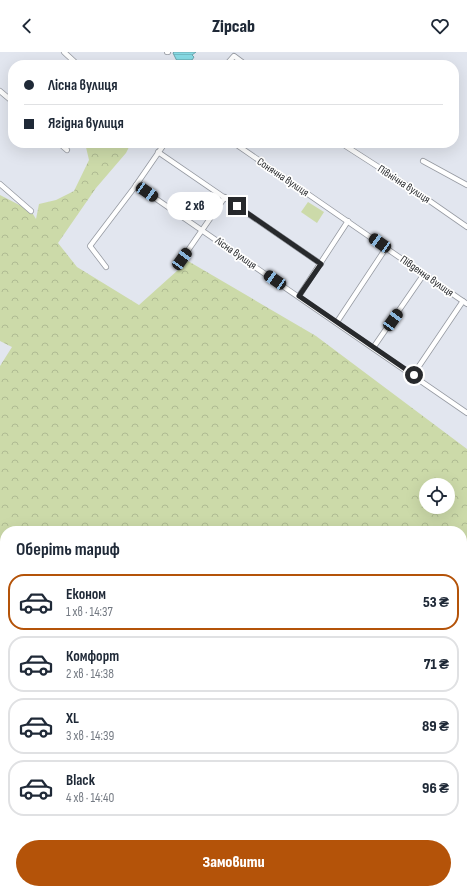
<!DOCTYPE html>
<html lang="uk">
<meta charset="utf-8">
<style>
body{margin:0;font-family:"Sofia Sans Condensed",sans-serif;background:#f2f2f3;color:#1f2937;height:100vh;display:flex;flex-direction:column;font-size:15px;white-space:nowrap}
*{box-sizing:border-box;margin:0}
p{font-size:13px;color:#747a83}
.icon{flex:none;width:22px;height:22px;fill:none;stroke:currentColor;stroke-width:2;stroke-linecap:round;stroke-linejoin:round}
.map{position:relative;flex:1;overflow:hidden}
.side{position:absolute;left:0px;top:474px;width:467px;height:368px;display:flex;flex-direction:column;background:#fff;border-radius:16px 16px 0 0;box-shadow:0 4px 16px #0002}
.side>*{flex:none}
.guide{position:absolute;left:8px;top:8px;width:451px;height:88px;border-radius:16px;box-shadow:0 4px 16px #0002;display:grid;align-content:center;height:88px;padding:0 16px;background:#fff}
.tools{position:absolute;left:419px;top:426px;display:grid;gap:8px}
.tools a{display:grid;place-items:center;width:36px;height:36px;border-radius:50%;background:#fff;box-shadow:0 4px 16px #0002;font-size:20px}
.end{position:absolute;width:18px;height:18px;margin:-9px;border:5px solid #27292c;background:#fff;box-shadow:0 0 0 2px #fff}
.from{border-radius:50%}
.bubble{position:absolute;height:28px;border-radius:14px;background:#fff;box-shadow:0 4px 16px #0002;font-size:13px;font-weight:800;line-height:28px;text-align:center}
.car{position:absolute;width:12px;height:24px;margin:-12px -6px;border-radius:5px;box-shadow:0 0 3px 1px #0007;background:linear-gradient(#222 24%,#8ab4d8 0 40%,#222 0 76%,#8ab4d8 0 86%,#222 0)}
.guide b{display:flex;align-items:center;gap:14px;height:38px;font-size:15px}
.guide b+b{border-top:1px solid #e0e1e3}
.guide i{width:10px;height:10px;background:#1f2937}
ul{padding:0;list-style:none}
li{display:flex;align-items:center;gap:12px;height:56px;margin:0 8px 6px;padding:0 8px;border:2px solid #e0e1e3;border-radius:16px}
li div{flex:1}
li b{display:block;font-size:15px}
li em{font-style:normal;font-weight:800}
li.active{border-color:#b45309}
li>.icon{width:36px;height:36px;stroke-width:1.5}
h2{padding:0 16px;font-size:18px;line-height:48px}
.button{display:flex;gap:8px;margin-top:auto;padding:8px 16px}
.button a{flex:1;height:46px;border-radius:24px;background:#b45309;color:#fff;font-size:16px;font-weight:800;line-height:46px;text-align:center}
header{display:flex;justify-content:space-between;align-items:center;height:52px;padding:0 16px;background:#fff;font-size:18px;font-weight:800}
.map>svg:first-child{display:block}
</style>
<header><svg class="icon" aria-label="back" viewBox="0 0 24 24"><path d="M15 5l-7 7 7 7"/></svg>Zipcab<svg class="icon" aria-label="heart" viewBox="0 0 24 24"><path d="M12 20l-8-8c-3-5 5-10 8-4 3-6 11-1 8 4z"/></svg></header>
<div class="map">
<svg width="467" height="842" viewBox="0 0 467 842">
<defs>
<pattern id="industrial-grid" width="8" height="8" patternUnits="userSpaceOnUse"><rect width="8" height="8" fill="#e7dbc7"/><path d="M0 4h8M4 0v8" fill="none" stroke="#c6bcab"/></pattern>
<pattern id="forest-crowns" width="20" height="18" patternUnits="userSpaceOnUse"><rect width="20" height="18" fill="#ccdaa9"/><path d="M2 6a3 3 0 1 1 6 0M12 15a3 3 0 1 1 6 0" fill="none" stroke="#afbb92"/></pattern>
<pattern id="water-rules" width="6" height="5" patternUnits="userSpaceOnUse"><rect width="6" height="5" fill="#88dce6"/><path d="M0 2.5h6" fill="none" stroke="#75bdc5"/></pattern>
</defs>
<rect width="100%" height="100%" fill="#e2e6ef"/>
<!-- industrial -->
<path fill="url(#industrial-grid)" d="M81,837h92l-6,3 1,2h-85z"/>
<!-- grass -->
<path fill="#ccdaa9" d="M308,150l16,10 -7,11 -16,-11z"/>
<!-- forest -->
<g fill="url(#forest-crowns)" fill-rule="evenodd">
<path d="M85,91h46l-5,10 -30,35 -38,55 19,24 62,38 49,-44 128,75 151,113v375l-5,-6v-287h-457v44l-5,-5v-204l12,-19 -12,-6v-146l31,16 5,8 3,-15 17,-4 18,-9 15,-31zM426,433h22v22h-22z"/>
<path d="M0,749l5,2v40l-5,-3z"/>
<path d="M31,837h40l1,5h-32v-3z"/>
</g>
<!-- water -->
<path fill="url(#water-rules)" stroke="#6ba6ae" d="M174,0h22l-4,3 2,2 -2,3 -8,3 -2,2h-3l-6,-12z"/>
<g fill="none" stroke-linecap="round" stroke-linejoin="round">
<defs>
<g id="street">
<path d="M64,0l14,13"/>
<path d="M167,0h1"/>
<path d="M226,13l8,-9 12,9"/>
<path d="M0,39l13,11"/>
<path d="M59,91l8,7"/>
<path d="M234,91l233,161"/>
<path d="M341,91l70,45 56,39"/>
<path d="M158,100l163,112"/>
<path d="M423,109l44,24"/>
<path d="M0,132l31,27"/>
<path d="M136,133l331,228"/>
<path d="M182,207l43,-62"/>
<path d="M106,215l-16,-21 44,-58 31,-45"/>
<path d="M299,244l49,-75"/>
<path d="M337,270l49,-74"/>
<path d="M373,296l51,-74"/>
<path d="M413,323l50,-74"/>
<path d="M462,776c4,9 3,23 0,33"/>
<path d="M180,840l1,2"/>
<path d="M456,842v-5"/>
</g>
<g id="secondary">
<path d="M0,635l5,14"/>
<path d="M76,837l2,5"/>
</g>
</defs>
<!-- street casing -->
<use href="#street" stroke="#969aa2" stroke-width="6"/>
<!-- secondary casing -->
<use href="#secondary" stroke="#969aa2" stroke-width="8"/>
<!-- street -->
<use href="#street" stroke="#fff" stroke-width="4.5"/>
<!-- secondary -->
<use href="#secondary" stroke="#fae6d3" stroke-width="7"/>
</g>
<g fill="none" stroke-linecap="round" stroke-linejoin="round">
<!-- route -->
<path stroke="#27292c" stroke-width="5" d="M237,154l84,58 -22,32 115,79"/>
</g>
<g text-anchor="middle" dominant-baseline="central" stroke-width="3.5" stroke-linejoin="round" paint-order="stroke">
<!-- street labels -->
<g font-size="11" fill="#27292c" stroke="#fff">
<text transform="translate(283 125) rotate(34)">Сонячна вулиця</text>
<text transform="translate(404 132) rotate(33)">Північна вулиця</text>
<text transform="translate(236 201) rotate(35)">Лісна вулиця</text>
<text transform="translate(427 224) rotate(35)">Південна вулиця</text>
</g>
</g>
</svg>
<div class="tools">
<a><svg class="icon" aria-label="locate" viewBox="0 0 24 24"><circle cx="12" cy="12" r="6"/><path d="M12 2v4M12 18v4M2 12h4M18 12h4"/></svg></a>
</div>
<i class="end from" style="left:414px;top:323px"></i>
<i class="end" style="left:237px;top:154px"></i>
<div class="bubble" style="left:167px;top:140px;width:56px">2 хв</div>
<i class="car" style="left:147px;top:140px;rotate:124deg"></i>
<i class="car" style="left:380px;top:191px;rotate:305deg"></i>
<i class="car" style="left:182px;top:207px;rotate:36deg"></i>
<i class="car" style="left:275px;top:228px;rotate:304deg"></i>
<i class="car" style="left:393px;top:268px;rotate:36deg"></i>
<div class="guide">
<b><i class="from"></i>Лісна вулиця</b>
<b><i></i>Ягідна вулиця</b>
</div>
<section class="side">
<h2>Оберіть тариф</h2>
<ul>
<li class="active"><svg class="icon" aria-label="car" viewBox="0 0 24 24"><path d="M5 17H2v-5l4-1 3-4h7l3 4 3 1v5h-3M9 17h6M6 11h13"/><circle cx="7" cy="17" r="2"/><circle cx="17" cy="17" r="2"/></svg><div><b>Економ</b><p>1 хв · 14:37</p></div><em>53 ₴</em></li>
<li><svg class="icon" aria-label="car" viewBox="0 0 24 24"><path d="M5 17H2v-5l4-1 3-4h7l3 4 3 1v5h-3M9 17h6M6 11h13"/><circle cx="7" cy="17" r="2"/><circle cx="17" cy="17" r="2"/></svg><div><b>Комфорт</b><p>2 хв · 14:38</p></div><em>71 ₴</em></li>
<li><svg class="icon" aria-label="car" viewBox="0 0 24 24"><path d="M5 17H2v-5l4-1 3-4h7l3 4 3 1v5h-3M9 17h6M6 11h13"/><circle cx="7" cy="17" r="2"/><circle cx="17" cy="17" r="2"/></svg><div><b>XL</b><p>3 хв · 14:39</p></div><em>89 ₴</em></li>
<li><svg class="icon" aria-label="car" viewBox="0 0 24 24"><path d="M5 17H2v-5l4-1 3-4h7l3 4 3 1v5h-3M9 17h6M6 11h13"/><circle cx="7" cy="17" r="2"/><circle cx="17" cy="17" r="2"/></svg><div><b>Black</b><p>4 хв · 14:40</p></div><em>96 ₴</em></li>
</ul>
<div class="button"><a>Замовити</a></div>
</section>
</div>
